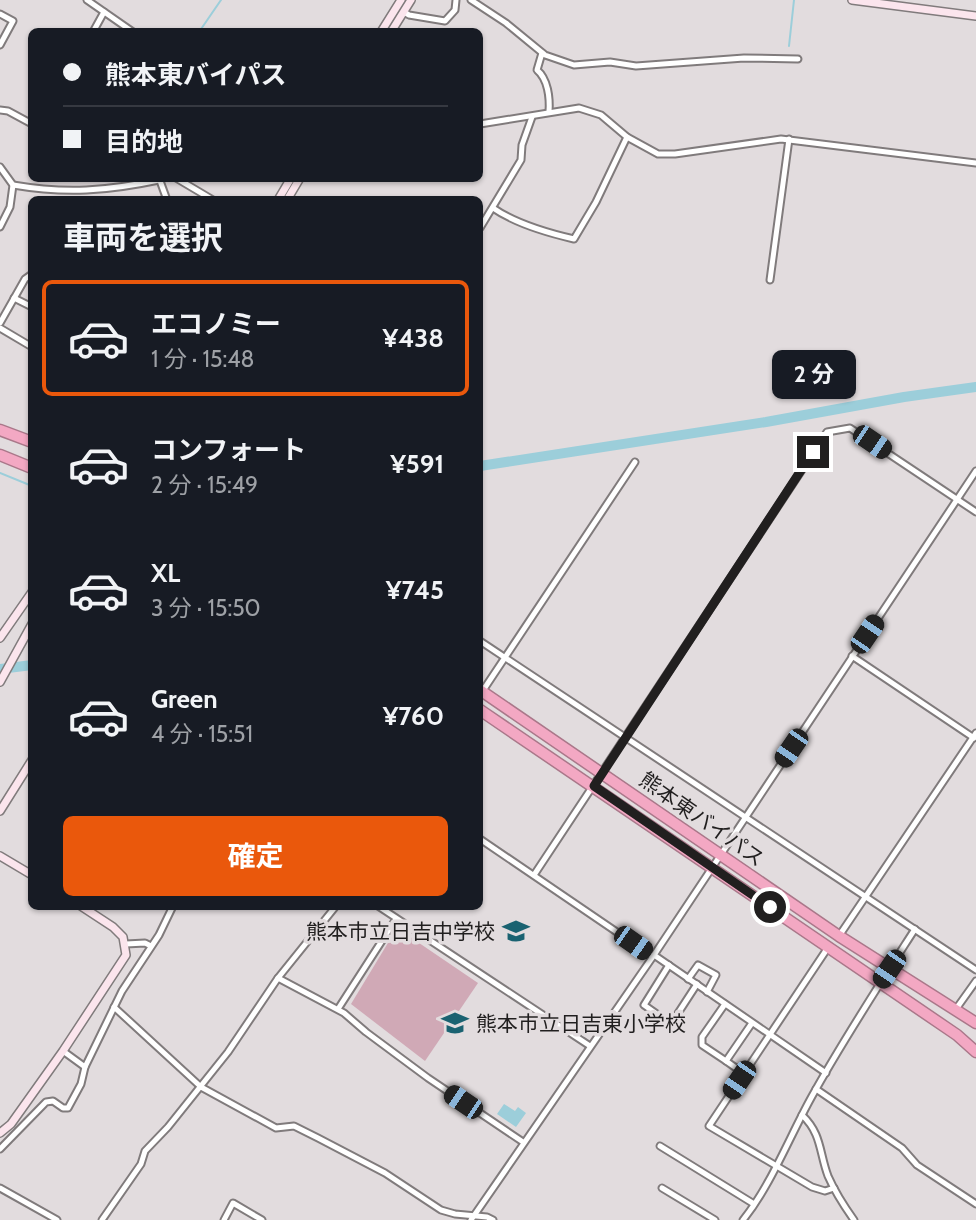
<!DOCTYPE html>
<html lang="ja">
<meta charset="utf-8">
<style>
body{margin:0;font-family:Cabin,"Noto Sans JP",sans-serif;background:#242831;color:#f1f3f6;height:100vh;display:flex;flex-direction:column;font-size:26px;white-space:nowrap}
*{box-sizing:border-box;margin:0}
p{font-size:23px;color:#9ea1a6}
.icon{flex:none;width:38px;height:38px;fill:none;stroke:currentColor;stroke-width:2;stroke-linecap:round;stroke-linejoin:round}
.map{position:relative;flex:1;overflow:hidden}
.drawer{position:absolute;left:28px;top:196px;width:455px;height:714px;display:flex;flex-direction:column;background:#171b24;border-radius:10px;box-shadow:0 2px 5px #0004}
.drawer>*{flex:none}
.banner{position:absolute;left:28px;top:28px;width:455px;height:154px;border-radius:10px;box-shadow:0 2px 5px #0004;display:grid;align-content:center;height:154px;padding:0 35px;background:#171b24}
.end{position:absolute;width:32px;height:32px;margin:-16px;border:9px solid #211f1f;background:#fff;box-shadow:0 0 0 4px #fff}
.from{border-radius:50%}
.bubble{position:absolute;height:49px;border-radius:10px;background:#171b24;box-shadow:0 2px 5px #0004;font-size:23px;font-weight:700;line-height:49px;text-align:center}
.car{position:absolute;width:21px;height:42px;margin:-21px -10px;border-radius:9px;box-shadow:0 0 5px 2px #0007;background:linear-gradient(#222 24%,#8ab4d8 0 40%,#222 0 76%,#8ab4d8 0 86%,#222 0)}
.banner b{display:flex;align-items:center;gap:24px;height:66px;font-size:26px}
.banner b+b{border-top:2px solid #363941}
.banner i{width:18px;height:18px;background:#f1f3f6}
ul{padding:0;list-style:none}
li{display:flex;align-items:center;gap:21px;height:116px;margin:0 14px 10px;padding:0 21px;border:4px solid transparent;border-radius:10px}
li div{flex:1}
li b{display:block;font-size:26px}
li em{font-style:normal;font-weight:700}
li.current{border-color:#ea580c}
li>.icon{width:63px;height:63px;stroke-width:1.5}
h2{padding:0 35px;font-size:32px;line-height:84px}
.button{display:flex;gap:14px;margin-top:auto;padding:14px 35px}
.button a{flex:1;height:80px;border-radius:10px;background:#ea580c;color:#fff;font-size:28px;font-weight:700;line-height:80px;text-align:center}
.map>svg:first-child{display:block}
</style>
<div class="map">
<svg width="976" height="1220" viewBox="0 0 976 1220">
<rect width="100%" height="100%" fill="#e2dcde"/>
<!-- pitch -->
<path fill="#d0a9b6" d="M397,928l81,55 -53,78 -74,-57z"/>
<!-- water -->
<path fill="#9cceda" d="M504,1104l11,7 3,-4 8,6 -10,14 -19,-13z"/>
<g fill="none" stroke-linecap="round" stroke-linejoin="round">
<!-- stream -->
<g stroke="#9cceda" stroke-width="2">
<path d="M199,32l22,-32"/>
<path d="M789,46l5,-46"/>
<path d="M0,473l32,13"/>
</g>
<!-- river -->
<g stroke="#9cceda" stroke-width="10">
<path d="M480,466l286,-44 138,-25 72,-10"/>
<path d="M0,669l32,-4"/>
</g>
<defs>
<g id="street">
<path d="M87,0l46,32"/>
<path d="M471,0l35,23 39,32 29,10 36,-3 26,4 108,-8 54,1"/>
<path d="M404,12l5,3 36,6 10,-11 1,-10"/>
<path d="M0,14l13,7 -13,24"/>
<path d="M93,32l11,-20"/>
<path d="M542,53l-5,17c11,9 13,28 12,42"/>
<path d="M0,110l8,1 24,13"/>
<path d="M480,124l99,-16 22,7 26,22 31,17h17l106,-15 195,24"/>
<path d="M0,167l13,18 -3,22 -10,20"/>
<path d="M159,178l8,22"/>
<path d="M176,178l37,22"/>
<path d="M13,185c53,9 94,6 146,-5"/>
<path d="M493,208c23,16 55,25 81,31l22,-37 31,-65"/>
<path d="M480,228l41,-68 1,-15 10,-28"/>
<path d="M770,280l19,-141"/>
<path d="M14,298l18,9"/>
<path d="M0,323l25,-44 7,-5"/>
<path d="M0,328l32,19"/>
<path d="M480,641l496,329"/>
<path d="M852,656l122,82"/>
<path d="M482,692l153,-230"/>
<path d="M480,839l172,117"/>
<path d="M534,875l293,-443 23,-4 126,84"/>
<path d="M378,906l212,140"/>
<path d="M839,936l137,-203"/>
<path d="M126,944l19,-1 6,3"/>
<path d="M829,946l-120,180 103,61 13,4 9,-3"/>
<path d="M654,955l172,118"/>
<path d="M669,965l-25,40 27,19 26,-40"/>
<path d="M278,978l66,35 22,19 62,46 95,64"/>
<path d="M688,979l10,-14 18,10 -9,17"/>
<path d="M725,1004l-23,33v8l24,16 26,-38"/>
<path d="M114,1007l87,80 75,41 18,-2 24,12 67,35 56,37 14,4 32,3 6,3"/>
<path d="M338,1009l58,-90"/>
<path d="M956,1009l20,-28"/>
<path d="M63,1051l22,16"/>
<path d="M726,1061l10,7"/>
<path d="M816,1089l86,59 15,17 59,39"/>
<path d="M802,1115c20,19 17,37 26,61 7,16 16,30 26,44"/>
<path d="M660,1146l94,58"/>
<path d="M0,1149l46,-47 7,-1 10,7h5l13,-24 4,-17 37,-76 37,-56 14,-29"/>
<path d="M0,1188l57,32"/>
<path d="M662,1188l53,32"/>
<path d="M102,1220l39,-56 4,-13 23,-24 60,-75 50,-74 58,-72"/>
<path d="M224,1220l9,-17 29,17"/>
<path d="M471,1220l183,-265 322,-484"/>
<path d="M743,1220c28,-35 46,-82 68,-122 32,-58 68,-113 104,-169"/>
</g>
<g id="secondary">
<path d="M852,0l124,16"/>
<path d="M381,32l20,-32"/>
<path d="M391,32l20,-32"/>
<path d="M278,200l13,-22"/>
<path d="M287,200l13,-22"/>
<path d="M0,638l32,-46"/>
<path d="M0,682l32,-58"/>
<path d="M0,811l32,-51"/>
<path d="M0,856l32,19"/>
<path d="M0,1133l11,-9 52,-73 63,-96 -3,-18 -10,-10 -32,-21"/>
</g>
<g id="highway">
<path d="M0,430l32,12"/>
<path d="M0,455l32,13"/>
<path d="M480,690l359,246 137,87"/>
<path d="M480,710l477,325 19,17"/>
</g>
</defs>
<!-- street casing -->
<use href="#street" stroke="#807b7c" stroke-width="9"/>
<!-- secondary casing -->
<use href="#secondary" stroke="#807b7c" stroke-width="10"/>
<!-- highway casing -->
<use href="#highway" stroke="#aa788a" stroke-width="13"/>
<!-- street -->
<use href="#street" stroke="#fff" stroke-width="5"/>
<!-- secondary -->
<use href="#secondary" stroke="#fbe5ed" stroke-width="7"/>
<!-- highway -->
<use href="#highway" stroke="#f3a8c3" stroke-width="10"/>
</g>
<g fill="none" stroke-linecap="round" stroke-linejoin="round">
<!-- route -->
<path stroke="#211f1f" stroke-width="9" d="M770,907l-176,-121 219,-334"/>
</g>
<!-- icons -->
<defs>
<symbol id="school-bare" viewBox="-9 -9 18 18"><path d="M0-5L7-2L0 1L-7-2ZM-4 1L0 2.5L4 1V4Q0 6-4 4Z" fill="#1a6271" stroke="#e2dcde" stroke-width="2.5" paint-order="stroke"/></symbol>
</defs>
<g fill-rule="evenodd">
<use href="#school-bare" x="497" y="912" width="38" height="38"/>
<use href="#school-bare" x="436" y="1004" width="38" height="38"/>
</g>
<g text-anchor="middle" dominant-baseline="central" stroke-width="7" stroke-linejoin="round" paint-order="stroke">
<!-- street labels -->
<g font-size="21" fill="#211f1f" stroke="#e2dcde">
<text transform="translate(702 819) rotate(35)">熊本東バイパス</text>
</g>
<!-- poi labels -->
<g font-size="21" fill="#211f1f" stroke="#e2dcde" text-anchor="end">
<text x="495" y="931">熊本市立日吉中学校</text>
<text x="476" y="1023" text-anchor="start">熊本市立日吉東小学校</text>
</g>
</g>
</svg>
<i class="end from" style="left:770px;top:907px"></i>
<i class="end" style="left:813px;top:452px"></i>
<div class="bubble" style="left:772px;top:350px;width:84px">2 分</div>
<i class="car" style="left:872px;top:442px;rotate:124deg"></i>
<i class="car" style="left:867px;top:634px;rotate:34deg"></i>
<i class="car" style="left:791px;top:748px;rotate:214deg"></i>
<i class="car" style="left:633px;top:943px;rotate:125deg"></i>
<i class="car" style="left:889px;top:969px;rotate:214deg"></i>
<i class="car" style="left:739px;top:1080px;rotate:214deg"></i>
<i class="car" style="left:463px;top:1102px;rotate:304deg"></i>
<div class="banner">
<b><i class="from"></i>熊本東バイパス</b>
<b><i></i>目的地</b>
</div>
<section class="drawer">
<h2>車両を選択</h2>
<ul>
<li class="current"><svg class="icon" aria-label="car" viewBox="0 0 24 24"><path d="M5 17H2v-5l4-1 3-4h7l3 4 3 1v5h-3M9 17h6M6 11h13"/><circle cx="7" cy="17" r="2"/><circle cx="17" cy="17" r="2"/></svg><div><b>エコノミー</b><p>1 分 · 15:48</p></div><em>¥438</em></li>
<li><svg class="icon" aria-label="car" viewBox="0 0 24 24"><path d="M5 17H2v-5l4-1 3-4h7l3 4 3 1v5h-3M9 17h6M6 11h13"/><circle cx="7" cy="17" r="2"/><circle cx="17" cy="17" r="2"/></svg><div><b>コンフォート</b><p>2 分 · 15:49</p></div><em>¥591</em></li>
<li><svg class="icon" aria-label="car" viewBox="0 0 24 24"><path d="M5 17H2v-5l4-1 3-4h7l3 4 3 1v5h-3M9 17h6M6 11h13"/><circle cx="7" cy="17" r="2"/><circle cx="17" cy="17" r="2"/></svg><div><b>XL</b><p>3 分 · 15:50</p></div><em>¥745</em></li>
<li><svg class="icon" aria-label="car" viewBox="0 0 24 24"><path d="M5 17H2v-5l4-1 3-4h7l3 4 3 1v5h-3M9 17h6M6 11h13"/><circle cx="7" cy="17" r="2"/><circle cx="17" cy="17" r="2"/></svg><div><b>Green</b><p>4 分 · 15:51</p></div><em>¥760</em></li>
</ul>
<div class="button"><a>確定</a></div>
</section>
</div>
